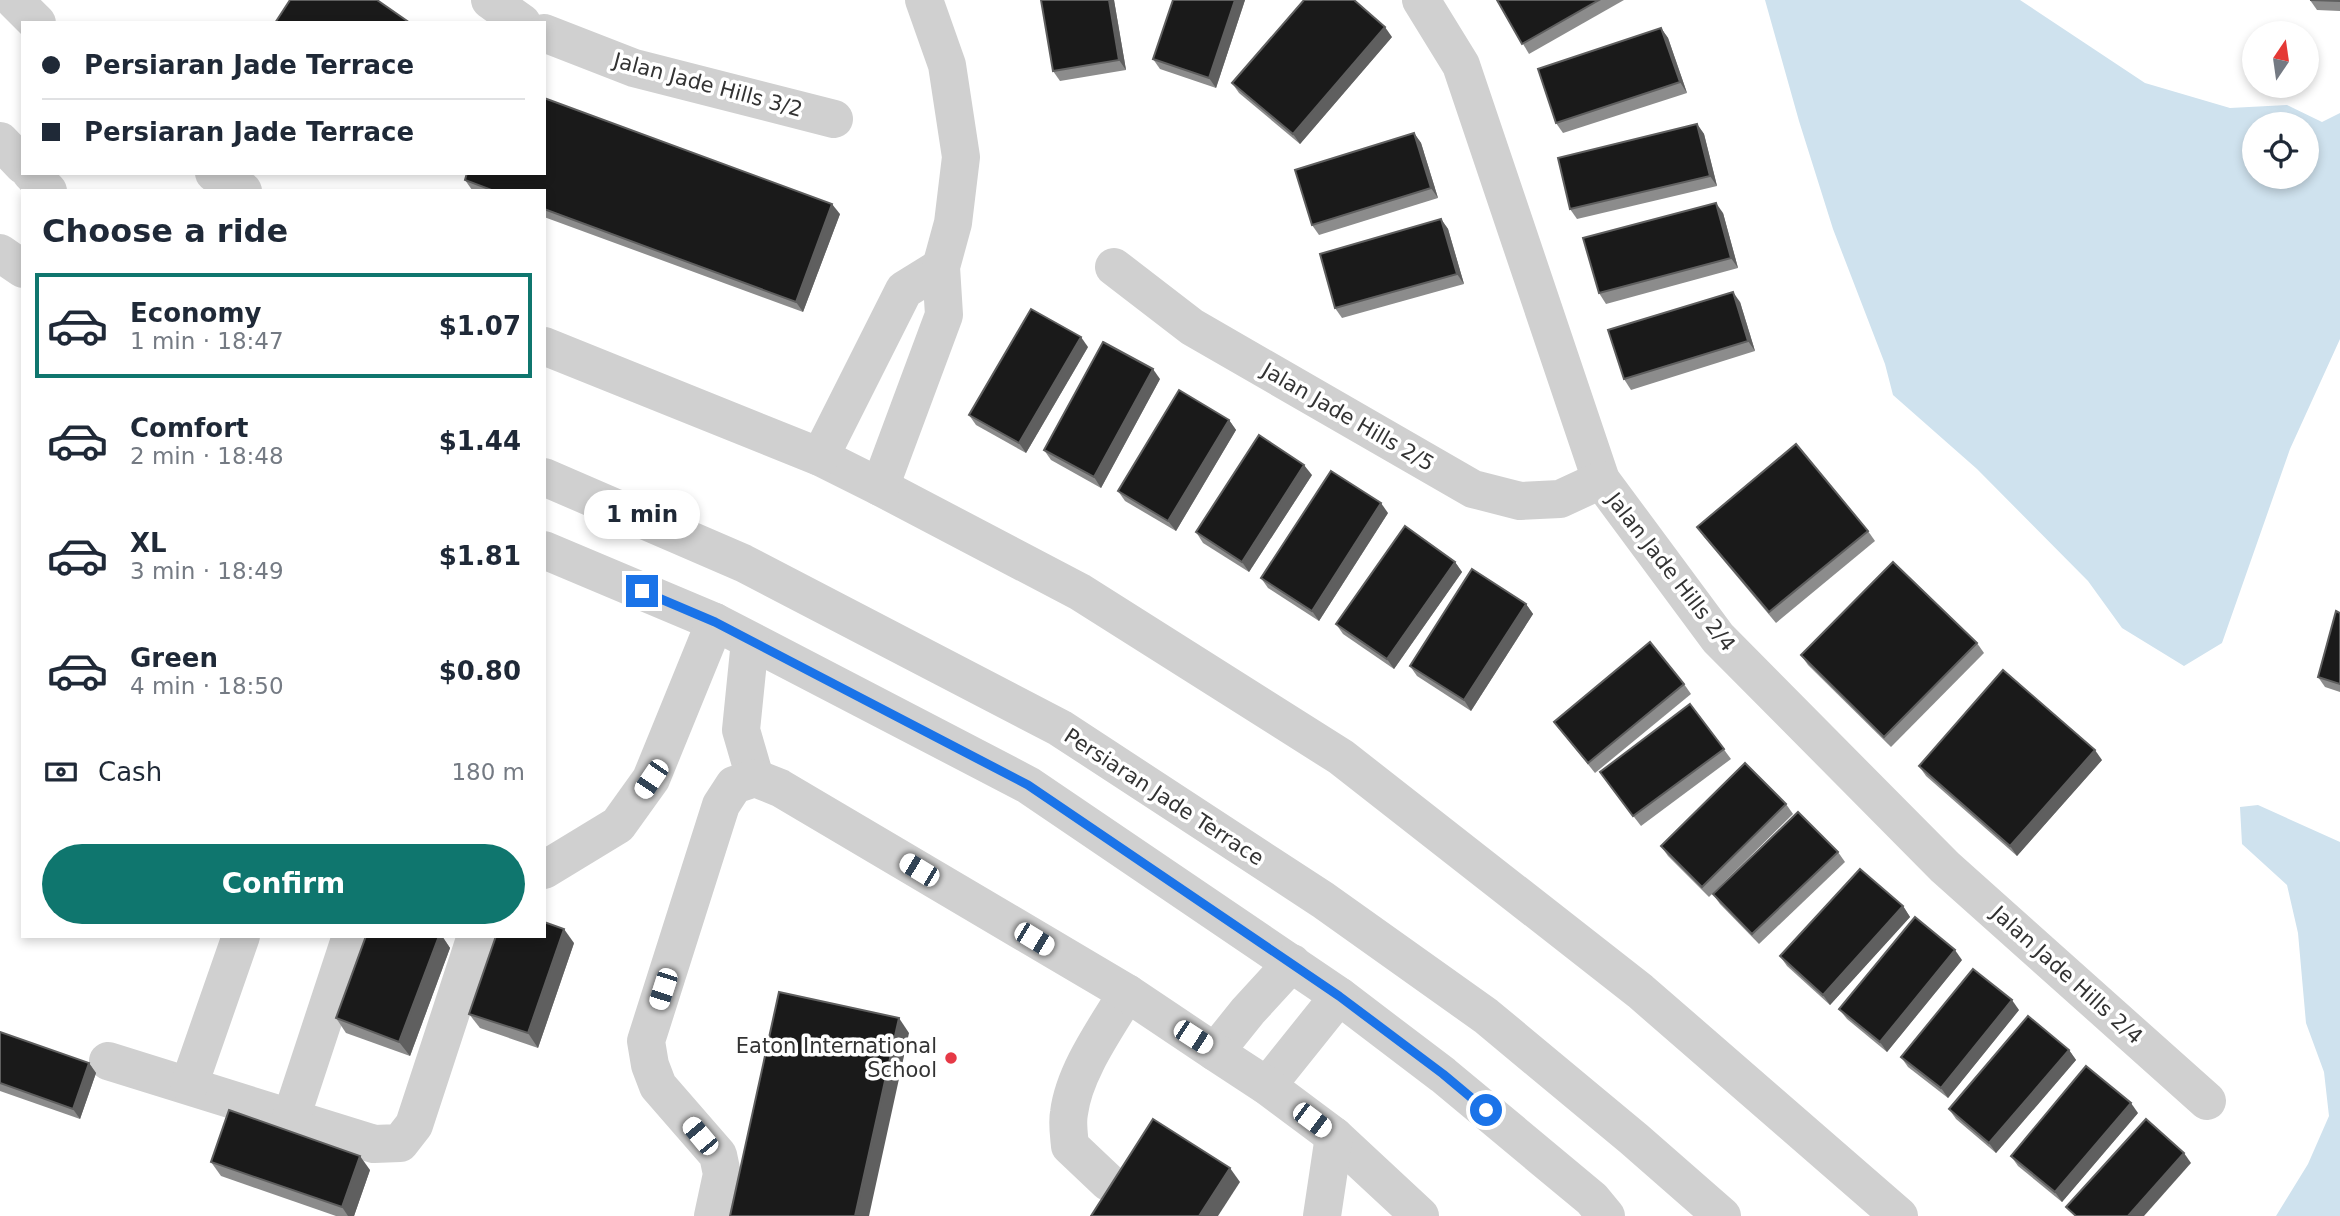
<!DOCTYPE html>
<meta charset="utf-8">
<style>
body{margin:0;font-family:"DejaVu Sans",sans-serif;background:#f2f2f3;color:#1f2937;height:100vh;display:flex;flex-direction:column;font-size:26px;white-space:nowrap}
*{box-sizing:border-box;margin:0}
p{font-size:23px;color:#747a83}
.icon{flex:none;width:38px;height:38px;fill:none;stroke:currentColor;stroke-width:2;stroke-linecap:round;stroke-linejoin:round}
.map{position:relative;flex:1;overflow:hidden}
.panel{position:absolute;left:21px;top:189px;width:525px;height:749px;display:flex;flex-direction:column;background:#fff;border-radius:0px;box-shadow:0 4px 10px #0003}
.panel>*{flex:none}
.top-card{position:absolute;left:21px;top:21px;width:525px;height:154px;border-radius:0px;box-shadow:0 4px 10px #0003;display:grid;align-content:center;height:154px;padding:0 21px;background:#fff}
.needle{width:46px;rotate:13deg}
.controls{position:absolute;left:2242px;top:21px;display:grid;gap:14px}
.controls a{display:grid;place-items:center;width:77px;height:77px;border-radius:50%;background:#fff;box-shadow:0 4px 10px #0003;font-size:35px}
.end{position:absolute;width:32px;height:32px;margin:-16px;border:9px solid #1a73e8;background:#fff;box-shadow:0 0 0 4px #fff}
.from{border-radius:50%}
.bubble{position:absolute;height:49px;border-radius:24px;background:#fff;box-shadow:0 4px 10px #0003;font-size:23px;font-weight:800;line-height:49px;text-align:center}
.car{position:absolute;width:21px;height:42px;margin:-21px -10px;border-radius:9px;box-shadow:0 0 5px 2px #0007;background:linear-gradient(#fff 24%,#345 0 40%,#fff 0 76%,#345 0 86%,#fff 0)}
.top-card b{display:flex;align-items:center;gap:24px;height:66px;font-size:26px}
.top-card b+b{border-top:2px solid #e0e1e3}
.top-card i{width:18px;height:18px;background:#1f2937}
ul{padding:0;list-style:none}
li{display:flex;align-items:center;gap:21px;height:105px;margin:0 14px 10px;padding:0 7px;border:4px solid transparent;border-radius:0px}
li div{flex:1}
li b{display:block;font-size:26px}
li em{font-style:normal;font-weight:800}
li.current{border-color:#0f766e}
li>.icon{width:63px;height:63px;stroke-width:1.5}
h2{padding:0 21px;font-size:32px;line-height:84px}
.pay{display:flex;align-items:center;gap:18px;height:77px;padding:0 21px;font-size:26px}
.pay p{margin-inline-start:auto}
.button{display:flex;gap:14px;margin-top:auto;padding:14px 21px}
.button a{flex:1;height:80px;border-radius:42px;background:#0f766e;color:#fff;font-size:28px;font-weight:800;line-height:80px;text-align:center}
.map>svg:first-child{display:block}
</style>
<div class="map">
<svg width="2340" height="1216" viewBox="0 0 2340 1216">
<rect width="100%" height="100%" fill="#fff"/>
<!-- water -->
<g fill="#cfe2ee" fill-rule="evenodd">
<path d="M1765,0h255l125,83 85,25 57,-3 35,17 18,-9v226l-50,110 -68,194 -38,23 -62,-38 -34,-47 -111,-112 -84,-74 -8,-31 -52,-135 -34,-108zM2254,124h52v53h-52z"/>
<path d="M2258,805l82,37v374h-64l32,-52 21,-48 -5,-44 -18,-49 -8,-90 -11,-48 -45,-41 -2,-37z"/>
</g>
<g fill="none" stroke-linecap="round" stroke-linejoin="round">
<!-- minor -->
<g stroke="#d0d0d0" stroke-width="38">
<path d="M14,0l23,23"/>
<path d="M490,0l32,23"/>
<path d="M1421,0l40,65 140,415 117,158 227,229 262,234"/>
<path d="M544,33l90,35 200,51"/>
<path d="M0,141l23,24"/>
<path d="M31,173l17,18"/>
<path d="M214,173l29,18"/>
<path d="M0,253l23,16"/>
<path d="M1114,267l78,60 281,162 47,12 40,-2 41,-19"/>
<path d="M544,346l276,111 60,30 200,105 261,165 299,234 259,225"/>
<path d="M820,457l84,-167 37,-23"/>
<path d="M544,477l199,86 317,165 263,172 163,116 148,123 88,77"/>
<path d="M880,487l64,-172 -3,-48 12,-44 8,-66 -14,-92 -23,-65"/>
<path d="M544,550l171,72 313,163 311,211 104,79 149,124 14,17"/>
<path d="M750,641l-9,89 14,48"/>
<path d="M544,870l74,-45 33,-46 64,-157"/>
<path d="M1215,1052l33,-41 44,-48"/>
<path d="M108,1061l266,83 26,-1 14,-18 62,-189"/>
<path d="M189,1085l52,-149"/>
<path d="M1267,1086l72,-90"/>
<path d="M291,1118l60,-182"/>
<path d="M1108,1182l-38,-36c-1,-11 -3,-23 -1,-33 5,-41 37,-85 58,-120"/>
<path d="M713,1216l9,-42 -4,-19 -60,-69 -8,-21 -4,-24 75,-236 13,-20 21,-7 25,10 347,205 88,59 52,34 67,50 86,80"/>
<path d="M1322,1216l12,-80"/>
</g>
</g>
<!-- wall -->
<g fill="#8c8c8c">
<path d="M1041,0h73l12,70 -66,11 -7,-10z"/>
<path d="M1173,0h72l-29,88 -56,-19 -7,-10z"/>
<path d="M1497,0h127l-95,54z"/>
<path d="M2310,0h30v11l-23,-1z"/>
<path d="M1661,28l7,10 19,55 -124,40 -7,-10z"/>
<path d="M1392,37l-92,107 -61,-51 -7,-10z"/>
<path d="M1697,124l7,10 13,52 -140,33 -7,-10z"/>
<path d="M1414,133l7,10 17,55 -119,37 -7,-10z"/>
<path d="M465,180l375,34 -37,98 -259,-95v-26h-70l-2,-1z"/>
<path d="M1723,213l15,55 -132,36 -7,-11z"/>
<path d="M1441,219l7,10 16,55 -122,34 -7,-10z"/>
<path d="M1740,302l15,49 -124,39 -7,-11z"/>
<path d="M1088,347l-62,106 -50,-28 -7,-10z"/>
<path d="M1160,379l-59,109 -50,-28 -7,-10z"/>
<path d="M1229,420l7,10 -60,101 -51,-30 -7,-10z"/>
<path d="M1312,475l-63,97 -46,-29 -7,-11z"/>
<path d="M1388,513l-69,108 -51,-33 -7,-10z"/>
<path d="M1697,527l171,4 7,10 -99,82 -72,-86z"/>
<path d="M1455,562l7,10 -68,97 -51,-35 -7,-10z"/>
<path d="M1526,604l7,10 -62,97 -54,-35 -7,-10z"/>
<path d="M2340,613v79l-15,-5 -7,-10z"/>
<path d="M1977,643l7,10 -93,94 -83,-82 -7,-10z"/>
<path d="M1684,684l7,10 -96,79 -41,-51z"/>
<path d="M1690,704l41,55 -90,67 -34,-44z"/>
<path d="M2102,760l-85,96 -91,-80 -7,-10z"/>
<path d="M1786,804l7,10 -84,83 -41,-41 -7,-10z"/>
<path d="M1838,852l7,10 -86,82 -39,-40 -7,-10z"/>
<path d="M1903,906l7,11 -80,88 -43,-39 -7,-10z"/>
<path d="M366,936h76l8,12 -40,108 -64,-23 -10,-15z"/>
<path d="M574,943l-36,105 -58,-20 -11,-14z"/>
<path d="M1962,960l-75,92 -40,-33 -8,-10z"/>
<path d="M2019,1010l-71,88 -40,-31 -7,-10z"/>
<path d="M0,1032l89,31 7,10 -16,46 -80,-28z"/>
<path d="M2069,1050l7,10 -80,93 -40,-34 -7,-10z"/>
<path d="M2138,1113l-76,89 -44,-36 -7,-10z"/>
<path d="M211,1162l159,8 -16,46h-18l-115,-40z"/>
</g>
<!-- shaded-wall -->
<g fill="#5f5f5f">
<path d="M1109,0h5l12,70 -7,-10z"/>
<path d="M1235,0h10l-29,88 -7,-10z"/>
<path d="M1385,27l7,10 -92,107 -7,-10z"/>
<path d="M1661,28l7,10 19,55 -7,-11z"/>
<path d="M1697,124l7,10 13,52 -7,-10z"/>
<path d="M1414,133l7,10 17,55 -7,-10z"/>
<path d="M1716,203l7,10 15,55 -7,-10z"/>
<path d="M832,204l8,10 -37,98 -7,-10z"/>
<path d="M1441,219l7,10 16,55 -7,-10z"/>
<path d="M1733,292l7,10 15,49 -7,-10z"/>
<path d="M1081,337l7,10 -62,106 -7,-10z"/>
<path d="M1153,369l7,10 -59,109 -7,-11z"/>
<path d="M1229,420l7,10 -60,101 -8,-10z"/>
<path d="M1304,465l8,10 -63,97 -7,-10z"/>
<path d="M1381,503l7,10 -69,108 -7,-10z"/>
<path d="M1455,562l7,10 -68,97 -7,-10z"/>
<path d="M1526,604l7,10 -62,97 -7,-11z"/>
<path d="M2095,750l7,10 -85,96 -7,-10z"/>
<path d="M1903,906l7,11 -80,88 -7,-10z"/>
<path d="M564,929l10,14 -36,105 -10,-15z"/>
<path d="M439,936h3l8,12 -40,108 -11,-14z"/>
<path d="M1955,950l7,10 -75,92 -7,-10z"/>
<path d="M2012,1000l7,10 -71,88 -7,-10z"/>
<path d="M899,1018l10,15 -40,183h-14z"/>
<path d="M2069,1050l7,10 -80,93 -7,-10z"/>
<path d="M89,1063l7,10 -16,46 -7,-10z"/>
<path d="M2131,1103l7,10 -76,89 -7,-10z"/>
<path d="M2184,1153l7,10 -47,53h-16z"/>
<path d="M360,1156l10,14 -16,46h-6l-6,-9z"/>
<path d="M1230,1168l10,14 -22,34h-19z"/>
</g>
<!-- building -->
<g fill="#1a1a1a" stroke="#5f5f5f" stroke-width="2">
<path d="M290,0h87l33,23h-135z"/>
<path d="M1041,0h68l10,60 -66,11z"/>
<path d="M1173,0h62l-26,78 -56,-19z"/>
<path d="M1304,0h50l31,27 -92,107 -61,-51z"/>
<path d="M1497,0h102l-77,44z"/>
<path d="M2310,0h30v1z"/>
<path d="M1661,28l19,54 -124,41 -18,-54z"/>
<path d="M544,98l288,106 -36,98 -252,-93v-18h-50l-29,-11 2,-7h77z"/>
<path d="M1697,124l13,52 -140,33 -12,-51z"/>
<path d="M1414,133l17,55 -119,37 -17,-55z"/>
<path d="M1716,203l15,55 -132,35 -16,-55z"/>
<path d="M1441,219l16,55 -122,34 -15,-54z"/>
<path d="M1733,292l15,49 -124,38 -16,-49z"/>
<path d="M1031,309l50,28 -62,106 -50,-28z"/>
<path d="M1103,342l50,27 -59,108 -50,-27z"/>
<path d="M1179,390l50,30 -61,101 -50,-30z"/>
<path d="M1259,435l45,30 -62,97 -46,-30z"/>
<path d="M1796,444l72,87 -99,81 -72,-85z"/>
<path d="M1331,471l50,32 -69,108 -51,-33z"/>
<path d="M1405,526l50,36 -68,97 -51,-35z"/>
<path d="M1893,562l84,81 -93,94 -83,-82z"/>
<path d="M1472,569l54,35 -62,96 -54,-34z"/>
<path d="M2336,611l4,2v71l-22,-7z"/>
<path d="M1650,642l34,42 -96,79 -34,-41z"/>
<path d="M2003,670l92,80 -85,96 -91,-80z"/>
<path d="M1690,704l34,45 -91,67 -33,-44z"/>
<path d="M1745,763l41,41 -84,83 -41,-41z"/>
<path d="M1798,812l40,40 -86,82 -39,-40z"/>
<path d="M1860,869l43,37 -80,89 -43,-39z"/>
<path d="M1915,917l40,33 -75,92 -41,-33z"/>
<path d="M544,922l20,7 -36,104 -59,-19 27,-78h48z"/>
<path d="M366,936h73l-40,106 -63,-24z"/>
<path d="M1973,969l39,31 -71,88 -40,-31z"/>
<path d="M779,992l120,26 -44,198h-125z"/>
<path d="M2028,1016l41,34 -80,93 -40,-34z"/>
<path d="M0,1032l89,31 -16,46 -73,-26z"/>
<path d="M2086,1066l45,37 -76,89 -44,-36z"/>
<path d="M229,1110l131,46 -18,51 -131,-45z"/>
<path d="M1153,1119l77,49 -31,48h-108z"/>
<path d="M2146,1119l38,34 -56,63h-52l-10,-9z"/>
</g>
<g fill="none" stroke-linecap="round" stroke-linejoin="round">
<!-- route -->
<path stroke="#1a73e8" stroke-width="9" d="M642,591l73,31 313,163 311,211 104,78 43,36"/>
</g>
<!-- markers -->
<circle fill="#e63946" stroke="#fff" stroke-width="2.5" cx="951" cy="1058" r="7"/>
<g text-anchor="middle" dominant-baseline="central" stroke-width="7" stroke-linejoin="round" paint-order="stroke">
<!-- street labels -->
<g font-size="21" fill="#333" stroke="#fff">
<text transform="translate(708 85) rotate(15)">Jalan Jade Hills 3/2</text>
<text transform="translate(1348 417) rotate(30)">Jalan Jade Hills 2/5</text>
<text transform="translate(1671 572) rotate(52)">Jalan Jade Hills 2/4</text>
<text transform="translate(1164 797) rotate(33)">Persiaran Jade Terrace</text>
<text transform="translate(2067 975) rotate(42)">Jalan Jade Hills 2/4</text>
</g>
<!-- poi labels -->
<g font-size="21" fill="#333" stroke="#fff" text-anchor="end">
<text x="937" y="1046">Eaton International<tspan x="937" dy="24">School</tspan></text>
</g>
</g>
</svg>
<div class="controls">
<a><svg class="needle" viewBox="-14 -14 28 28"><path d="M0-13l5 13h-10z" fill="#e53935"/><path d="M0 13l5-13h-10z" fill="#747a83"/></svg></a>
<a><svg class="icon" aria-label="locate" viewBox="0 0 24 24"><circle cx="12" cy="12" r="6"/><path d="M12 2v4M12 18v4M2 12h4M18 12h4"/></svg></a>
</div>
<i class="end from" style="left:1486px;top:1110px"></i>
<i class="end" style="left:642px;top:591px"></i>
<div class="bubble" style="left:584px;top:490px;width:116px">1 min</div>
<i class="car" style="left:651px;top:779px;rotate:214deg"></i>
<i class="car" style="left:919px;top:870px;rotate:301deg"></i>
<i class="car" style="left:1034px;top:939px;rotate:121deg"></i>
<i class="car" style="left:663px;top:989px;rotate:198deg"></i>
<i class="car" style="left:1193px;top:1037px;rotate:123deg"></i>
<i class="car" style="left:1312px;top:1120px;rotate:127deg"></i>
<i class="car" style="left:700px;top:1136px;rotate:320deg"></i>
<div class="top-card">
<b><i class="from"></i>Persiaran Jade Terrace</b>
<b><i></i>Persiaran Jade Terrace</b>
</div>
<section class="panel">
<h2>Choose a ride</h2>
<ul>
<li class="current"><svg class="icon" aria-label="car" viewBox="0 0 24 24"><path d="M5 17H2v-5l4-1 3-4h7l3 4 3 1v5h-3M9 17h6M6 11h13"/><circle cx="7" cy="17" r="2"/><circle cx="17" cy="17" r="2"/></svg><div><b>Economy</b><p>1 min · 18:47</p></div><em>$1.07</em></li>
<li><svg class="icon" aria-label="car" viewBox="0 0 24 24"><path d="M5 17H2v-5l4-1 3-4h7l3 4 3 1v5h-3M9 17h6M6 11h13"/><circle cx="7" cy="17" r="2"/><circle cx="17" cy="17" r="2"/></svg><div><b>Comfort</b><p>2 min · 18:48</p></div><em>$1.44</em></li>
<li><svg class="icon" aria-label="car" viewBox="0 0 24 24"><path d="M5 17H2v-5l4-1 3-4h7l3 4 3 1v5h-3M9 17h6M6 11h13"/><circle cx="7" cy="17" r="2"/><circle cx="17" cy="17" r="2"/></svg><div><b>XL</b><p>3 min · 18:49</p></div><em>$1.81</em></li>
<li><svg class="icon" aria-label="car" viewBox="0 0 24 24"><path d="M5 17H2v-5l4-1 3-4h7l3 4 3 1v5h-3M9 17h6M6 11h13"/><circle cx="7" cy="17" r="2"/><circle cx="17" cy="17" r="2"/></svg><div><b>Green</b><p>4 min · 18:50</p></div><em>$0.80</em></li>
</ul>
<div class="pay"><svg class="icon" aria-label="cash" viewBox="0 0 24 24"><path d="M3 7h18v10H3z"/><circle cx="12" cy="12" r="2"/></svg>Cash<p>180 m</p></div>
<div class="button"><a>Confirm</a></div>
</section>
</div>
